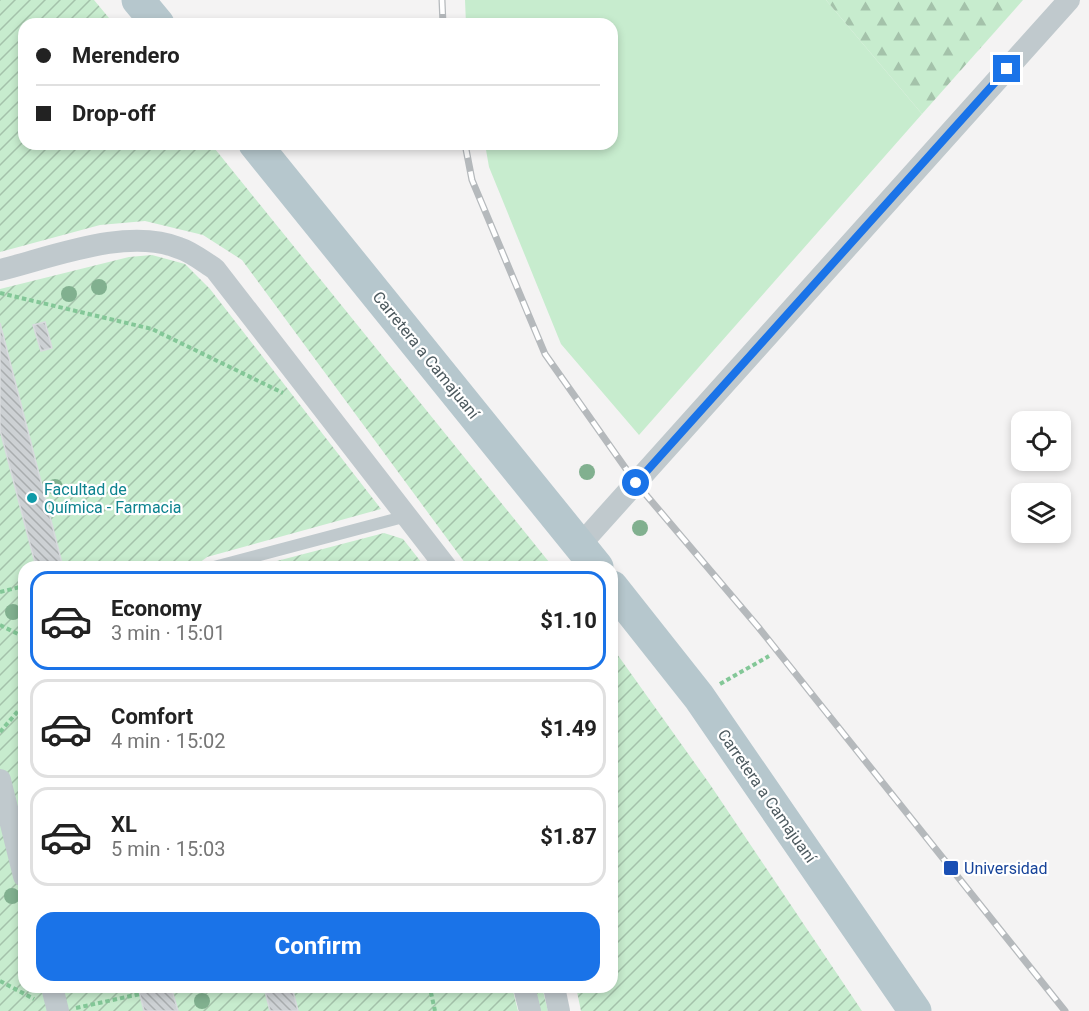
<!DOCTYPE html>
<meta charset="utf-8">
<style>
body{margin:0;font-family:Roboto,sans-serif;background:#f2f2f2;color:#222;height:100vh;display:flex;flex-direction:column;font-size:22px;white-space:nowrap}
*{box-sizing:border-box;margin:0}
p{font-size:20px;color:#767676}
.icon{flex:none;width:33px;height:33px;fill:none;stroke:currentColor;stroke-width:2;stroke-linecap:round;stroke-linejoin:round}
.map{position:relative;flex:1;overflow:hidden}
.sheet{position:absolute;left:18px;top:561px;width:600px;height:432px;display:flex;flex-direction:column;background:#fff;border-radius:18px;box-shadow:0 3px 9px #0003}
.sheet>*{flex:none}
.hud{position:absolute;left:18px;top:18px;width:600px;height:132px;border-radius:18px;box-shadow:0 3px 9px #0003;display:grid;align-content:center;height:132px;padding:0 18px;background:#fff}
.buttons{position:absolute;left:1011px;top:411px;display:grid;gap:12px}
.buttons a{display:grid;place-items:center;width:60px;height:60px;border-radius:12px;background:#fff;box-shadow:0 3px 9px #0003;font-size:30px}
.end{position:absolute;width:27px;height:27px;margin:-14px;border:8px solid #1a73e8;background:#fff;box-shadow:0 0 0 3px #fff}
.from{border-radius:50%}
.hud b{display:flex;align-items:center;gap:21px;height:57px;font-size:22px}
.hud b+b{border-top:2px solid #e0e0e0}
.hud i{width:15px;height:15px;background:#222}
ul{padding:10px 0 0;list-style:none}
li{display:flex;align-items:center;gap:18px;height:99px;margin:0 12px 9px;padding:0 6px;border:3px solid #e0e0e0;border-radius:18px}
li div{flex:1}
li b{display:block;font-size:22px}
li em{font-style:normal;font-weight:700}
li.on{border-color:#1a73e8}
li>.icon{width:54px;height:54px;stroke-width:1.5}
.primary-button{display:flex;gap:12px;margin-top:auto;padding:12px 18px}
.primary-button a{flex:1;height:69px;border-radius:18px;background:#1a73e8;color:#fff;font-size:24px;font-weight:700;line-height:69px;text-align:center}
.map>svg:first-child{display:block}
</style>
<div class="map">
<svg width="1089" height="1011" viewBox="0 0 1089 1011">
<defs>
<pattern id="forest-firs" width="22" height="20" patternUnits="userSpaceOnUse" patternTransform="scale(1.5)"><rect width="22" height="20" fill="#c7ecce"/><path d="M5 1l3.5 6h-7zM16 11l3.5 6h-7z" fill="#a4c2aa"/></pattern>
<pattern id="garden-furrows" width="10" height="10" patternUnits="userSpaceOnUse" patternTransform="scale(1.5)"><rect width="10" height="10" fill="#c7ecce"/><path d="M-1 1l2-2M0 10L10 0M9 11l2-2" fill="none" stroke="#a4c2aa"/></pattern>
<pattern id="building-back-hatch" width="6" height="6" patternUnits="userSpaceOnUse" patternTransform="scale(1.5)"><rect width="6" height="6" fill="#cdd1d4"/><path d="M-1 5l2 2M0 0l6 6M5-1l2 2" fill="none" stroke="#a9adaf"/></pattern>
</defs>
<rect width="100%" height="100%" fill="#f4f3f3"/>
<!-- grass -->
<path fill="#c7ecce" d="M465,0h361l96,114 -283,321 -78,-91 -72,-177 -4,-23h127v-120h-146z"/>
<!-- forest -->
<path fill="url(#forest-firs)" d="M826,0h197l-101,114z"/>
<!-- garden -->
<g fill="url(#garden-furrows)">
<path d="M0,0h94l20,24h-90v120h187l338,418 -6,5h-75l-226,-307 -39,-25 -58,-14 -45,4 -100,27z"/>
<path d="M152,255l33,9 25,25 171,220 -174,48 -13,10h-131l-63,-244v-34l129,-32z"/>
<path d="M0,430l36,137h-12v420h114l6,24h-144z"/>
<path d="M384,533l19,6 22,28h-171z"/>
<path d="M612,647l97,136 153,228h-281l-5,-24h36z"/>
<path d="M171,987h93l6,24h-92z"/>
<path d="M292,987h220l6,24h-220z"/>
<path d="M532,987h10l6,24h-10z"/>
</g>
<!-- building -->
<g fill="url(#building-back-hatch)" stroke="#d7dadd" stroke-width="1.5">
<path d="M45,322l7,26 -11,3 -8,-26z"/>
<path d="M0,323l63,244h-27l-36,-137z"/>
<path d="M138,987h33l7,24h-34z"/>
<path d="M264,987h28l6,24h-28z"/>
</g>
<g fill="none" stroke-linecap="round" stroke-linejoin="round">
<!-- path -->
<g stroke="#83c797" stroke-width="4" stroke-dasharray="4.5 3" stroke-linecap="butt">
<path d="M0,293l152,36 131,64"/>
<path d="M0,592l24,-6"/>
<path d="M0,625l24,12"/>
<path d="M720,684l49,-28"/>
<path d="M0,732l24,-28"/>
<path d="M0,981l34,18"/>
<path d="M433,987l-3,1 5,23"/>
<path d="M76,1008l64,-14"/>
</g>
<!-- lane -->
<path stroke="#c0c9cd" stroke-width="12" d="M214,567l193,-51"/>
<!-- street -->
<g stroke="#c0c9cd" stroke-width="22">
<path d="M0,270c53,-13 127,-43 179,-22 13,4 25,14 36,21l231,298"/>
<path d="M580,545l489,-545"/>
<path d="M0,780l24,96"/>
<path d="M52,987l6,24"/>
<path d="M524,987l6,24"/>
<path d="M554,987l5,24"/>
</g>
<!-- primary -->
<g stroke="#b6c7cd" stroke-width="33">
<path d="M138,0l20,24"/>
<path d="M255,144l342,423"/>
<path d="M612,587l87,110 216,314"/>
</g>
<defs>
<g id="rail">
<path d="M442,0l1,24"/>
<path d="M465,144l7,36 73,174 91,129 123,145 306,383"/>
</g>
</defs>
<!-- rail casing -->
<use href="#rail" stroke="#b5b9bc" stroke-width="7"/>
<!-- rail -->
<use href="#rail" stroke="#fff" stroke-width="4.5" stroke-dasharray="14" stroke-linecap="butt"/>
</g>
<!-- trees -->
<g fill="#81b08f">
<circle cx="99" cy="287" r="8"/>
<circle cx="69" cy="294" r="8"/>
<circle cx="587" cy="472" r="8"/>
<circle cx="55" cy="487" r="8"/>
<circle cx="640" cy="528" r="8"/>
<circle cx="13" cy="612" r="8"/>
<circle cx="12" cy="896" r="8"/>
<circle cx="202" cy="1001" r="8"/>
</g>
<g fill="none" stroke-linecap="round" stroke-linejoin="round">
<!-- route -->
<path stroke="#1a73e8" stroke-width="8" d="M636,483l371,-414"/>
</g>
<!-- markers -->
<circle fill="#0f9aa8" stroke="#fff" stroke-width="2" cx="32" cy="498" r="6"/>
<rect fill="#1a4fb4" stroke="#fff" stroke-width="2" x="943" y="860" width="16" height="16" rx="3"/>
<g text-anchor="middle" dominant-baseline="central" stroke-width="4.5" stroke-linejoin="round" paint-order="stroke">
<!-- street labels -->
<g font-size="16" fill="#4c595e" stroke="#fff">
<text transform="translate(426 355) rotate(51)">Carretera a Camajuaní</text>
<text transform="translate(767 796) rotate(55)">Carretera a Camajuaní</text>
</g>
<!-- culture labels -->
<g font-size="16" fill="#0d838f" stroke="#fff" text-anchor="start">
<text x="44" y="489">Facultad de<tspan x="44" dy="18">Química - Farmacia</tspan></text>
</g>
<!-- transit labels -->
<g font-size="16" fill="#164399" stroke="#fff" text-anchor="start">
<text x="964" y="868">Universidad</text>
</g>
</g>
</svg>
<div class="buttons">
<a><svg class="icon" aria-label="locate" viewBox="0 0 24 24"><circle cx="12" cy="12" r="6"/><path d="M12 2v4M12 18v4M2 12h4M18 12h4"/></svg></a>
<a><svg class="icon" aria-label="layers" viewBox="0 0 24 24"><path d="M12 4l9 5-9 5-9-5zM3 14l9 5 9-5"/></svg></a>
</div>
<i class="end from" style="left:636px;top:483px"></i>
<i class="end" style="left:1007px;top:69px"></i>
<div class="hud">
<b><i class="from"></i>Merendero</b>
<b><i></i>Drop-off</b>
</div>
<section class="sheet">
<ul>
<li class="on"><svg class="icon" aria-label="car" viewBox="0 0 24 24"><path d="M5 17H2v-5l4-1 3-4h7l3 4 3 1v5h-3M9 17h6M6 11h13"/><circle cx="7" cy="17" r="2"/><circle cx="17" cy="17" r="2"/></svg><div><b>Economy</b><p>3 min · 15:01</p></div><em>$1.10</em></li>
<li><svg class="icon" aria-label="car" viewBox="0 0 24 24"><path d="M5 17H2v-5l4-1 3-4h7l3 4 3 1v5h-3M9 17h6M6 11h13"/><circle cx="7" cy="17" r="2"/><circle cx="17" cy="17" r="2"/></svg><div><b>Comfort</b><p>4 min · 15:02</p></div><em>$1.49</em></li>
<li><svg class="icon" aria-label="car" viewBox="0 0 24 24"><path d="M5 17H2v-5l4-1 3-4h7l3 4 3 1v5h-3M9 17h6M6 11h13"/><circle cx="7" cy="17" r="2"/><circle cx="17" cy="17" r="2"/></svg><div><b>XL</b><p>5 min · 15:03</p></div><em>$1.87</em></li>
</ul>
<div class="primary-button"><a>Confirm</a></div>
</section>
</div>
